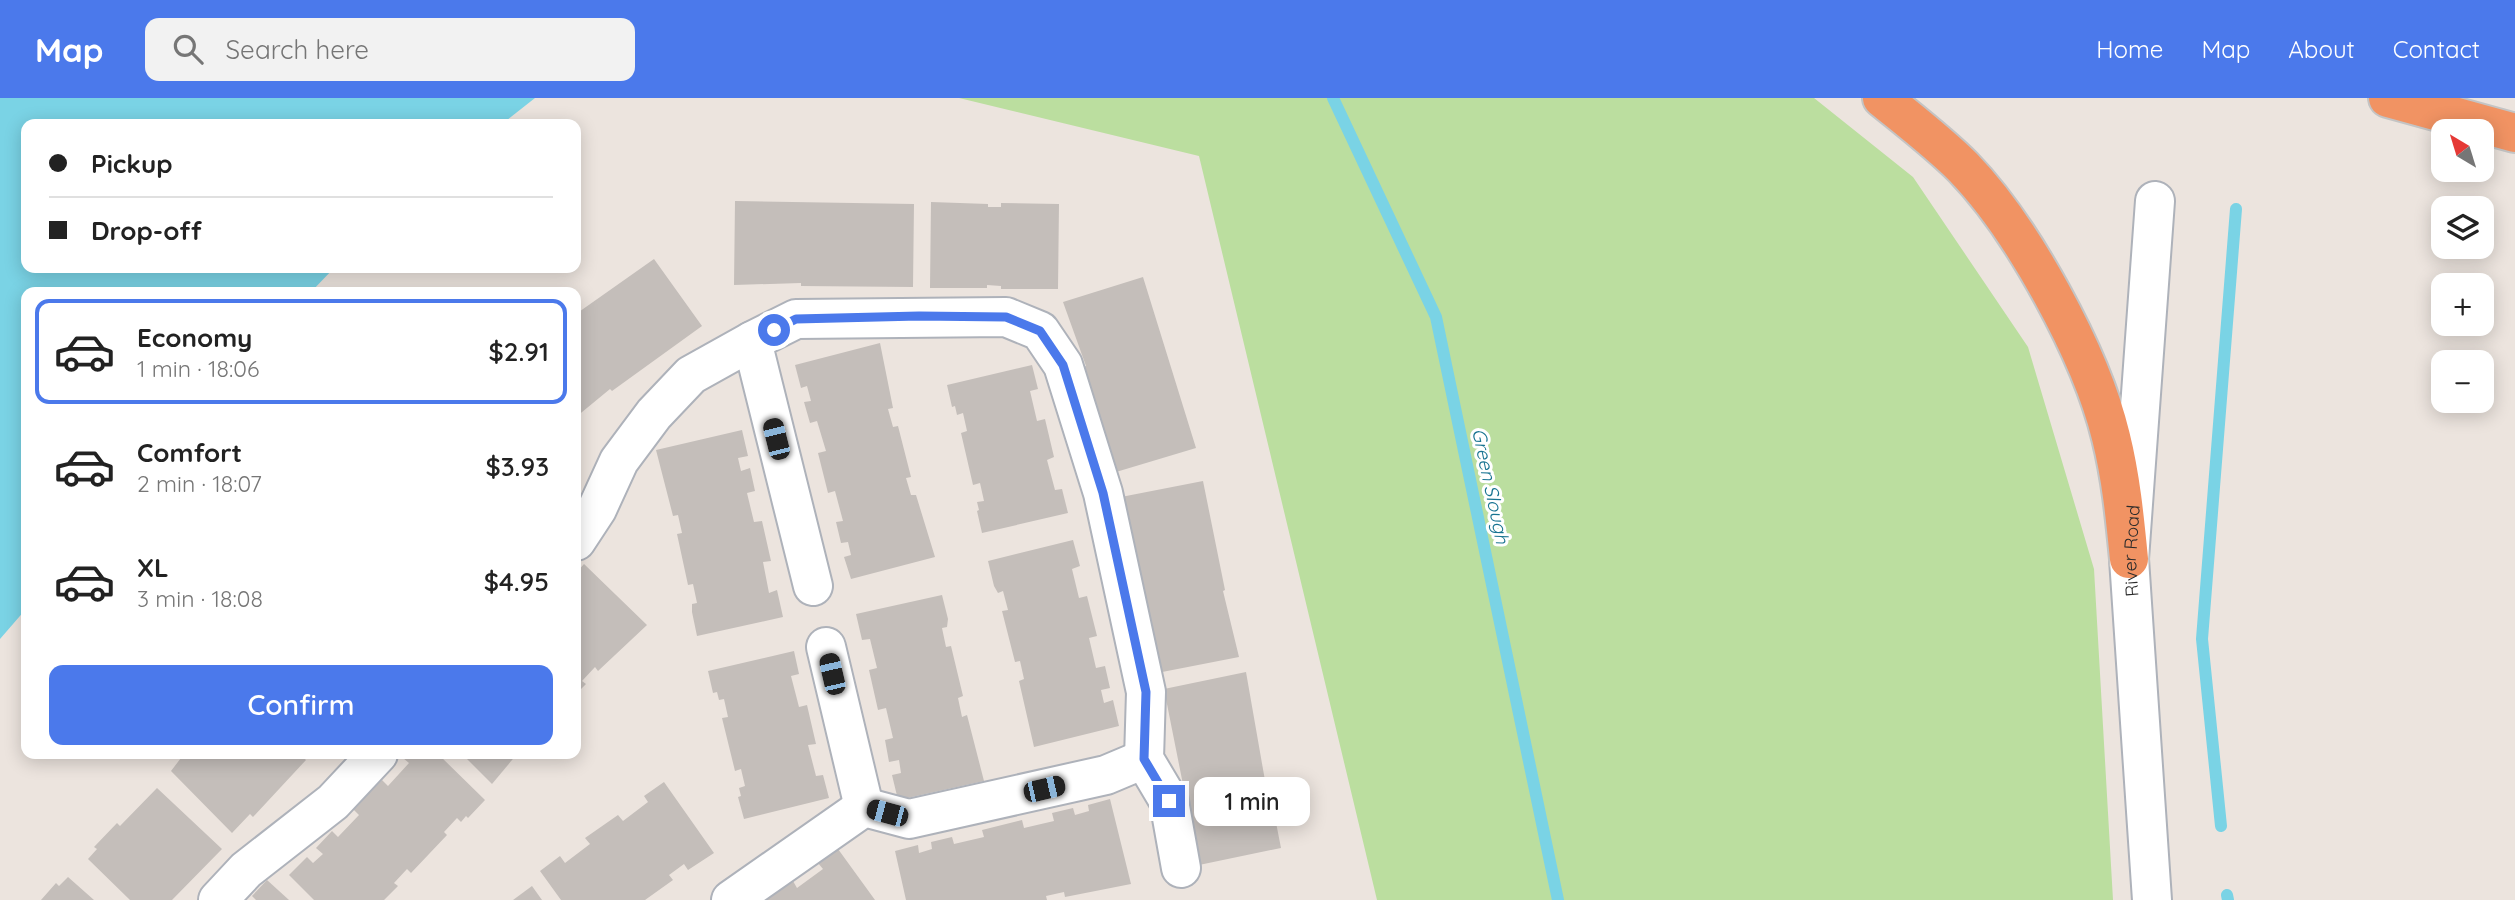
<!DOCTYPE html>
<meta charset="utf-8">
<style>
body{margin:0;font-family:Quicksand,sans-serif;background:#f2f2f2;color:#222;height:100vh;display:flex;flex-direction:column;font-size:26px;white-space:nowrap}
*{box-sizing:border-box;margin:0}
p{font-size:23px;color:#767676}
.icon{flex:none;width:38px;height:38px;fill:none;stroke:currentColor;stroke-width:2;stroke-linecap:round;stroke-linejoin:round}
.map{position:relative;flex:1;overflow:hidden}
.details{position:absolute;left:21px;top:189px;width:560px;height:472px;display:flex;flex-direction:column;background:#fff;border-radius:14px;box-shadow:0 4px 18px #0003}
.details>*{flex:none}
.hud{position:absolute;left:21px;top:21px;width:560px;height:154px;border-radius:14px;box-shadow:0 4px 18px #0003;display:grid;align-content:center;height:154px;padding:0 28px;background:#fff}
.needle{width:46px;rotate:322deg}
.tools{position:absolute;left:2431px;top:21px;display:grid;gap:14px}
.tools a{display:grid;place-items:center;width:63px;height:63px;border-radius:14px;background:#fff;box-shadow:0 4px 18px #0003;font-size:35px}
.end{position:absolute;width:32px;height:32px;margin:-16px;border:9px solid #4b79eb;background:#fff;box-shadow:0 0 0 4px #fff}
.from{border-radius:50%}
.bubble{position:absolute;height:49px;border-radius:14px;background:#fff;box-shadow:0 4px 18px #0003;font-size:23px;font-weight:600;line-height:49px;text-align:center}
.car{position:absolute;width:21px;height:42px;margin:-21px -10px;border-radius:9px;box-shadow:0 0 5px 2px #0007;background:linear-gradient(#222 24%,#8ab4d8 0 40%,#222 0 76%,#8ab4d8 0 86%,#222 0)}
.hud b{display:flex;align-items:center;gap:24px;height:66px;font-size:26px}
.hud b+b{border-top:2px solid #e0e0e0}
.hud i{width:18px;height:18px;background:#222}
ul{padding:12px 0 0;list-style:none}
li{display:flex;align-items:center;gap:21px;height:105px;margin:0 14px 10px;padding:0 14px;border:4px solid transparent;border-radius:14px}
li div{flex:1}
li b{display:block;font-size:26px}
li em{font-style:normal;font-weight:600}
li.active{border-color:#4b79eb}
li>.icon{width:63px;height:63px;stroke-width:1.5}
.button{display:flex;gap:14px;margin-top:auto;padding:14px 28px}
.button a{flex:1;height:80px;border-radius:14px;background:#4b79eb;color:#fff;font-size:28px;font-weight:600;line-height:80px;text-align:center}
header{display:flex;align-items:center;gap:42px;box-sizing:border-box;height:98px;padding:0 35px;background:#4b79eb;color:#fff}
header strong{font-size:33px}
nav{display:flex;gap:38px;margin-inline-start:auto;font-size:24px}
.search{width:490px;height:63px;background:#f2f2f2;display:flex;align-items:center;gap:18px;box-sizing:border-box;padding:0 24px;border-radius:14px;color:#767676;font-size:26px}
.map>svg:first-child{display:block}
</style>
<header>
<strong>Map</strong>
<div class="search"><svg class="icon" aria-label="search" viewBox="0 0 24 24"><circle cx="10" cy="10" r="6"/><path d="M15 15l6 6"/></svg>Search here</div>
<nav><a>Home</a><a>Map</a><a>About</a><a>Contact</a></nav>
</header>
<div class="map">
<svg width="2515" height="802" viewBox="0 0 2515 802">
<rect width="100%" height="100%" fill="#ece4de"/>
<!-- green -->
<path fill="#bbde9f" d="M959,0h855l99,79 115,170 66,222 19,331h-736l-178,-744z"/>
<!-- water -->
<path fill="#7ad3e5" d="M0,0h535l-33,26h-476v144h308l-23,24h-285v317l-26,30z"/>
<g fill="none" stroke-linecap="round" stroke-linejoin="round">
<!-- stream -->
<g stroke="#7ad3e5" stroke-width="12">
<path d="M1333,0l103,219 122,583"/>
<path d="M2221,728l-19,-187 34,-430"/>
<path d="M2227,797l1,5"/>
</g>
</g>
<!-- building -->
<g fill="#c4beba">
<path d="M735,103l179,3 -1,83 -112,-1v-3l-67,2z"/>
<path d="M931,104l57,2v3h13v-4l58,1 -1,85h-57v-3l-14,-1v3h-57z"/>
<path d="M654,161l48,67 -90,65 -2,-2 -34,28v-103z"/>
<path d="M1143,179l53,171 -80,24 -33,-105 3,-1 -23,-64z"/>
<path d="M880,245l13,65 -5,1 5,18 5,-1 13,51 -5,1 5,17h5l19,62 -84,22 -7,-22 7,-2 -3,-13 -7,1 -5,-21 7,-1 -8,-30 -7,2 -10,-40 8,-2 -9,-30 -7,2 -6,-21 7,-1 -4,-15 -6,2 -6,-23z"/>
<path d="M1032,267l6,24 -8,2 7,30 8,-2 9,38 -7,3 8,30 7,-1 6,24 -86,20 -5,-22 2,-1 -2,-8 7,-1 -4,-18 -7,2 -12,-52 6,-2 -4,-18 -6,2 -2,-9 -3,1 -5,-22z"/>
<path d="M742,332l6,26 -10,2 3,13 9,-3 5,23 -8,2 7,29 8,-1 9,40 -8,1 6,31 8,-3 6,27 -86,19 -5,-24v-8l5,-1 -4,-19 -5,1 -11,-51 5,-1 -4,-18 -5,1 -17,-66z"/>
<path d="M1203,383l22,109 -2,1 16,66 -82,16 -36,-176z"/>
<path d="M1073,442l7,26 -8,3 7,29 8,-2 10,40 -8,2 7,30 9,-2 5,22 -9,2 3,13 9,-3 6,26 -85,21 -15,-66 5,-2 -4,-18 -5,1 -13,-51 6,-1 -5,-19 -5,2 -4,-7 -6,-25z"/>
<path d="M584,466l63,61 -49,46 -3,-4 -13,14 4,3 -10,10v-121z"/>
<path d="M942,497l6,24 -1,8 -5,1 4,19 5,-1 12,50 -5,2 4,19 5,-2 17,66 -86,19 -6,-25 9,-2 -2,-13 -10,2 -4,-22 8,-2 -7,-30 -8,2 -9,-40 8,-2 -7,-29 -8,1 -6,-26z"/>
<path d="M794,553l5,23 -8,2 8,31 8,-2 9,39 -8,1 8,31 7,-1 6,23 -85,21 -6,-22 3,-1 -2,-8 6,-2 -4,-17 -6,2 -13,-53 6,-1 -4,-18 -5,1 -2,-8 -4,1 -5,-22z"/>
<path d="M1246,574l21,120h3l11,56 -82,17 -35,-176z"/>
<path d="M184,656h116l6,6 -53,57 -3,-3 -18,19 -61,-62z"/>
<path d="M407,656h31l47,46 -17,18 -2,-2 -5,6 -4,-4 -13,14 3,3 -36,38 -4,-4 -13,14 4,3 -14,14h-70l-25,-25 18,-18 6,6 10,-9 -7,-6 16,-17 6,6 21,-22 -6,-6 29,-29 6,6 21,-23 -6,-5z"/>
<path d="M462,656h55l-25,30z"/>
<path d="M664,684l50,71 -26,17 -4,-6 -15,11 4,5 -28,20h-84l-21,-29 20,-15 5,7 25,-19 -5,-6 33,-23 5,6 25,-19 -4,-6z"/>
<path d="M157,690l65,61 -50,51h-42l-42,-41 9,-10 -3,-2 23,-24 3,3z"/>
<path d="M1110,701l21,85 -66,13 -1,-5 -18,4 1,4h-141l-11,-49 23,-6 1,8 13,-4 -1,-7 21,-5 2,7 30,-7 -2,-7 40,-10 2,8 30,-7 -2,-8 21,-5 2,7 14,-4 -1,-6z"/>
<path d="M838,751l37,51h-109l27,-19 4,7 26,-19 -5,-6z"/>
<path d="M68,779l26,23h-53l15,-17 3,3z"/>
<path d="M267,782l22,20h-33l-4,-4z"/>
<path d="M532,788l10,14h-29z"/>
</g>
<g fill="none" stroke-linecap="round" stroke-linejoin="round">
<defs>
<g id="minor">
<path d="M576,443l21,-32 22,-48 35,-47 37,-39 61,-34"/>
<path d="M813,488l-61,-245 44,-22 210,-2 34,14 23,34 40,128 43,199 -2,67 25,42 12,67"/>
<path d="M826,549l38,160"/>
<path d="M218,802l28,-30 87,-68 45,-48"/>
<path d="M731,802l133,-93 45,12 197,-44 38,-16"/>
<path id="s1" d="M2152,802l-23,-341 26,-358"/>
</g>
<g id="highway">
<path d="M1882,0c27,22 57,45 81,69 60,62 128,187 148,270 10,40 14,81 18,122"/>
<path d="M2388,0l127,35"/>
</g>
</defs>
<!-- minor casing -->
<use href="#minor" stroke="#aeb2ba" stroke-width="42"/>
<!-- highway casing -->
<use href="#highway" stroke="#c4c4c4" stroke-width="42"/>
<!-- minor -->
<use href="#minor" stroke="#fff" stroke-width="38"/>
<!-- highway -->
<use href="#highway" stroke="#f19363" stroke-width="38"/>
</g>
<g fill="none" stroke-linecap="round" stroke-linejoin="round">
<!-- route -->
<path stroke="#4b79eb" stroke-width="9" d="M774,232l22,-11 123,-3 87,1 34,14 23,34 40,128 43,199 -2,67 25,42"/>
</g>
<g text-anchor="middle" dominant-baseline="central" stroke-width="6" stroke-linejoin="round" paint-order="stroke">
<!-- street labels -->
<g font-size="18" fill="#2b2b2b" stroke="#fff">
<text stroke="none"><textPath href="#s1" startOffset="350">River Road</textPath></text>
</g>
<!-- water labels -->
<g font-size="19" font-style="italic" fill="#187491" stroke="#fff">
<text transform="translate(1491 388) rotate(78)">Green Slough</text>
</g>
</g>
</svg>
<div class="tools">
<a><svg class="needle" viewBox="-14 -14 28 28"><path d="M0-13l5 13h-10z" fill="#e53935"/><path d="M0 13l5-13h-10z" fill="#767676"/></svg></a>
<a><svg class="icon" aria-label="layers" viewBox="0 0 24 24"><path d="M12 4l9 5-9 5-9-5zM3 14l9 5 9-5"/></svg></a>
<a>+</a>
<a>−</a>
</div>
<i class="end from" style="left:774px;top:232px"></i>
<i class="end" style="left:1169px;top:703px"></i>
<div class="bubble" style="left:1194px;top:679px;width:116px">1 min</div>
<i class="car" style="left:776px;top:341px;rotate:346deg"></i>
<i class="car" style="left:832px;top:576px;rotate:347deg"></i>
<i class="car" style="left:1044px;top:691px;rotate:77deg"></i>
<i class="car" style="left:887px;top:715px;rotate:285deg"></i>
<div class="hud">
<b><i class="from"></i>Pickup</b>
<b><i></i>Drop-off</b>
</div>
<section class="details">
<ul>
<li class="active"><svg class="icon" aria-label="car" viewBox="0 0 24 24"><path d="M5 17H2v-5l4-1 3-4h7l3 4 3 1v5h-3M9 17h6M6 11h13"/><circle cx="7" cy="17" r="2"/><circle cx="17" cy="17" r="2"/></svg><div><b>Economy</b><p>1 min · 18:06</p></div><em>$2.91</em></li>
<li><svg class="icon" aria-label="car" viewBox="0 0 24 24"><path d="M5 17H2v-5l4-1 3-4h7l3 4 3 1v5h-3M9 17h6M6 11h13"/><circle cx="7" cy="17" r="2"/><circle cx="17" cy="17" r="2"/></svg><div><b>Comfort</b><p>2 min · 18:07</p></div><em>$3.93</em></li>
<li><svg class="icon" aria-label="car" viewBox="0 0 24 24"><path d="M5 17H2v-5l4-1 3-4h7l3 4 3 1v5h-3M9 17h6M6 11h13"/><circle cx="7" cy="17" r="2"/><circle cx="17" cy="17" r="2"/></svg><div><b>XL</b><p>3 min · 18:08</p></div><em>$4.95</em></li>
</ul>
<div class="button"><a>Confirm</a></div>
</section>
</div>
